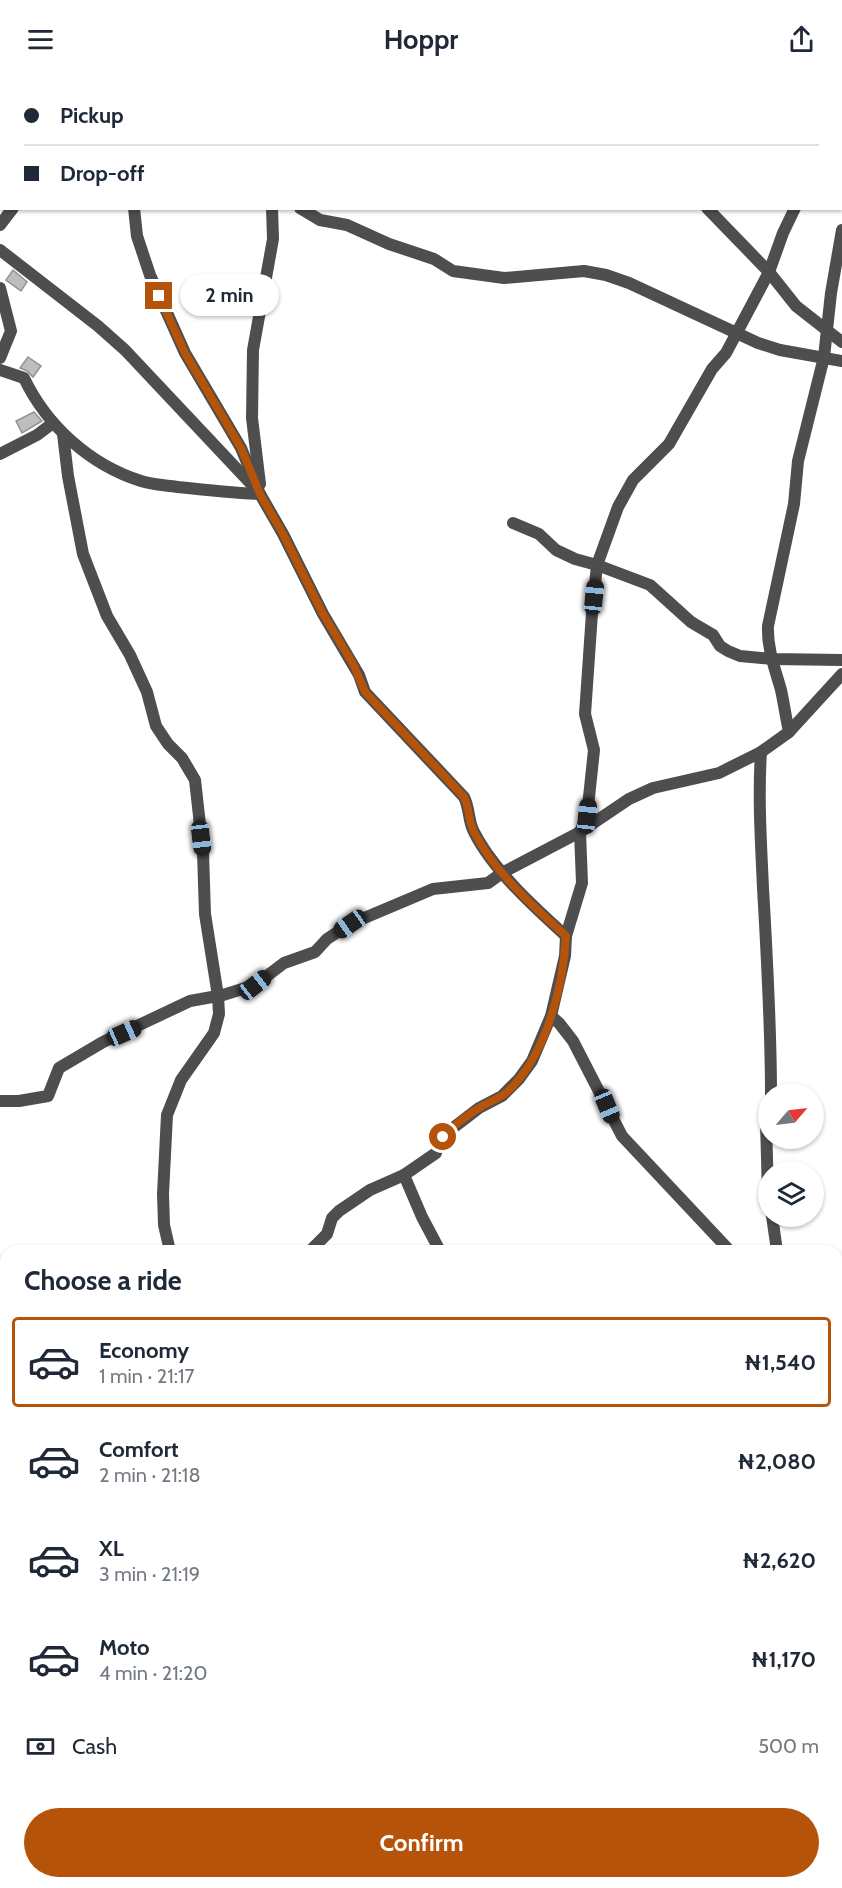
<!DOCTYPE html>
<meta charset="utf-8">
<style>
body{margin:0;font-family:Cabin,sans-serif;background:#f2f2f3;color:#1f2937;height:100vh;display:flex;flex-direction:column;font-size:22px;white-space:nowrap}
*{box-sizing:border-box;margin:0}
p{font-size:20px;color:#747a83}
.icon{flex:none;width:33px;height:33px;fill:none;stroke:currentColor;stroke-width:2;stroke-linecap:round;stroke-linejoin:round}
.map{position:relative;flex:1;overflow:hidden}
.sheet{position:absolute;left:0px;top:1167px;width:843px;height:644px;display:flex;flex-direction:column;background:#fff;border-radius:18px 18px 0 0;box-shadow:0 2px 4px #0004}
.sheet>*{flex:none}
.banner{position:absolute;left:0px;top:0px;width:843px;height:132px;box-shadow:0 2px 4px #0004;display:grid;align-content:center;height:132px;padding:0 24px;background:#fff}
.needle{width:39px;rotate:62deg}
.fabs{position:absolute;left:758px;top:1005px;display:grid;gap:12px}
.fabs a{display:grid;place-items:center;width:66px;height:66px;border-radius:50%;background:#fff;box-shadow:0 2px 4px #0004;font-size:30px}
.end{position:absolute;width:27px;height:27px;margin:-14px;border:8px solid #b45309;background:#fff;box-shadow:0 0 0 3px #fff}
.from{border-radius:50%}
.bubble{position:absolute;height:42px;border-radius:21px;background:#fff;box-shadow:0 2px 4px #0004;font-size:20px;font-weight:700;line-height:42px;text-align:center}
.car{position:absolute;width:18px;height:36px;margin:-18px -9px;border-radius:8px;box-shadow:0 0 4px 2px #0007;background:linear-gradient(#222 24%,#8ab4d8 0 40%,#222 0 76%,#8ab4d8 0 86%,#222 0)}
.banner b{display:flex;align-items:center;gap:21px;height:57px;font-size:22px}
.banner b+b{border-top:2px solid #e0e1e3}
.banner i{width:15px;height:15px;background:#1f2937}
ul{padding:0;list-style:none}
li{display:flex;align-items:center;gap:18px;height:90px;margin:0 12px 9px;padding:0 12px;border:3px solid transparent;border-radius:6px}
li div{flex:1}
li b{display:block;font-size:22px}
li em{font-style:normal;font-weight:700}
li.selected{border-color:#b45309}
li>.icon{width:54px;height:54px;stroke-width:1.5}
h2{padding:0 24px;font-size:27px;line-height:72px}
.pay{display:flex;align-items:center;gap:15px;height:66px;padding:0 24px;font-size:22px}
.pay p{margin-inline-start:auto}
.button{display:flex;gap:12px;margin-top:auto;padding:12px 24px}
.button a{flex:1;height:69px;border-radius:36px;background:#b45309;color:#fff;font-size:24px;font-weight:700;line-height:69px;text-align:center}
header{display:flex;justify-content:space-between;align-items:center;height:78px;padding:0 24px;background:#fff;font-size:27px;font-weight:700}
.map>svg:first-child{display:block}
</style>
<header><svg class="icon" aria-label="menu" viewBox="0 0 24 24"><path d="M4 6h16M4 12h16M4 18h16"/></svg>Hoppr<svg class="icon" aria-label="share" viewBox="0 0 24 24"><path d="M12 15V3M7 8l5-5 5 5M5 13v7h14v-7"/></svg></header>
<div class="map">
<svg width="842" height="1810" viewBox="0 0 842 1810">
<rect width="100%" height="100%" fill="#fff"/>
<!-- building -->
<g fill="#bebebe" stroke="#929292" stroke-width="1.5">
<path d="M13,192l14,12 -6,9 -15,-11z"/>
<path d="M28,279l13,9 -8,11 -6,-6 -7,-3z"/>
<path d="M34,334l8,9 -20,12 -6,-12z"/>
</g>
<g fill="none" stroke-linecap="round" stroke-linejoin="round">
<!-- minor -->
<g stroke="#4e4e4e" stroke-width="12">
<path d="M591,0l1,2"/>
<path d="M119,2v-2"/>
<path d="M298,2v-2"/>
<path d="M0,7l2,1"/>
<path d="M842,49v-1"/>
<path d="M0,97l2,1"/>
<path d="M134,130l3,28 13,39 35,78 56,95 19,46 23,40 40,80 36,61 6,17 99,105c6,12 4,24 10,35 19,38 61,76 92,104"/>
<path d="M300,130l20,12 27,5 42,19 45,15 19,12 51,7 80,-7 22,4 23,8 129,60 22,7 62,11"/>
<path d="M707,130l62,64 27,34 46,36"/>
<path d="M0,147l13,-17"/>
<path d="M0,172l98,76 27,24 128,136"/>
<path d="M0,210l11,43 -11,27"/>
<path d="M0,292l24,8c23,48 66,87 117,103 12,4 25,4 37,6 27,3 54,6 82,7"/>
<path d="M63,356l5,42 15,78 24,62 23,39 17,37 9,34 12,18 14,14 13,22 8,72 2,62 13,82 1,18 -5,19 -33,47 -14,35 -4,79 1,31 6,26"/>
<path d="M0,376l37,-19 16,-12"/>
<path d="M260,406l-8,-66 1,-68 20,-111 -1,-31"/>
<path d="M513,445l26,11 17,16 19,9 22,6 53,20 41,37 22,13 7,11 8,5 12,5 32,3 70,1"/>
<path d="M789,654l53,-58"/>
<path d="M761,674l28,-20c-3,-14 -5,-28 -8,-42 -6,-21 -14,-42 -13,-64l26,-122 4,-43 26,-104 7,-64 11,-63"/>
<path d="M551,938l8,7 14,18 49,95 108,115"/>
<path d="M0,1023h19l29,-5 11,-28 44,-26 87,-41 33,-6 32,-10 29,-22 31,-11 12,-13 23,-15 83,-35 55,-6 14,-10 78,-41 49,-33 24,-11 66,-15 42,-21c-3,45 0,91 2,136 4,69 8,137 8,206"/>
<path d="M768,1032l-2,12 2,73"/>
<path d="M404,1097l32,-22 3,-11 10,-11 30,-23 23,-12 17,-17 13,-18 19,-45 14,-60 1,-20 16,-53 -2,-51 7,-16 7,-66 -9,-36 7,-101 5,-48 21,-58 15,-27 36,-36 43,-75 14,-16 43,-81 14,-39 12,-25"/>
<path d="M772,1138l5,35"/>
<path d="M310,1173l17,-17 5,-16 7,-7 31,-21 34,-15 18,42 18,34"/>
<path d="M837,1275l5,-4"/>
<path d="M837,1295l5,2"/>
<path d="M837,1311l5,13"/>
<path d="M0,1351l6,3"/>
<path d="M837,1411l5,-12"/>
<path d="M837,1637l5,1"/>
<path d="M837,1715l5,4"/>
<path d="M0,1737l6,4"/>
<path d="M0,1769l6,20"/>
<path d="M10,1804l3,6"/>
<path d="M166,1804l13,6"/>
<path d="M351,1804l4,6"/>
<path d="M99,1810l12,-6"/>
<path d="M243,1810l1,-6"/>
<path d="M271,1810l12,-6"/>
<path d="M548,1810l5,-6"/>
<path d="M710,1810l2,-6"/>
</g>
</g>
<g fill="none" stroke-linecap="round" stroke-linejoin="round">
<!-- route -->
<path stroke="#b45309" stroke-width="8" d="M159,218l26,57 56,95 19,46 23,40 40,80 30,50 12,28 99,105c6,12 4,24 10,35 20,40 60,75 92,104 -3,52 -20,120 -59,156 -8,7 -19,10 -28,16 -13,8 -26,18 -36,29"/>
</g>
</svg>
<div class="fabs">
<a><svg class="needle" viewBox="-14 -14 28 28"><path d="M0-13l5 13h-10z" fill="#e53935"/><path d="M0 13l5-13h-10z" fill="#747a83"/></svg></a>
<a><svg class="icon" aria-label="layers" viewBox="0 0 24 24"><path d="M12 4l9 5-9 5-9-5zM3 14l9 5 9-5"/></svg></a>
</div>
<i class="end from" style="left:443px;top:1059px"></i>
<i class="end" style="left:159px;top:218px"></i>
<div class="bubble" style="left:180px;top:196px;width:99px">2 min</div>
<i class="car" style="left:594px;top:519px;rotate:6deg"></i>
<i class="car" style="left:587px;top:738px;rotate:6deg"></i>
<i class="car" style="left:201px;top:760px;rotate:173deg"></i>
<i class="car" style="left:350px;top:846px;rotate:235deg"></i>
<i class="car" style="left:255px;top:907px;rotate:52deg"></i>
<i class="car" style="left:124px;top:955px;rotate:66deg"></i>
<i class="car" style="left:607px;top:1028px;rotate:157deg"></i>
<div class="banner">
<b><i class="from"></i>Pickup</b>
<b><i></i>Drop-off</b>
</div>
<section class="sheet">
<h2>Choose a ride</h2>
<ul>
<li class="selected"><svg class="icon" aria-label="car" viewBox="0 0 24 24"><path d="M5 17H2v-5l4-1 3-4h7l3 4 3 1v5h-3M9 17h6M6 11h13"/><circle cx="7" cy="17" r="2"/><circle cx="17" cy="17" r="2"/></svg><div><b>Economy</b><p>1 min · 21:17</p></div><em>₦1,540</em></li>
<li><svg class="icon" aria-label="car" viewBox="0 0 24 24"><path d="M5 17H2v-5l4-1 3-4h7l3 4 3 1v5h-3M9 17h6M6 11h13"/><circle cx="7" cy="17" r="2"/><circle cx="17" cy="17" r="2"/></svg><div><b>Comfort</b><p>2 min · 21:18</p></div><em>₦2,080</em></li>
<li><svg class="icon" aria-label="car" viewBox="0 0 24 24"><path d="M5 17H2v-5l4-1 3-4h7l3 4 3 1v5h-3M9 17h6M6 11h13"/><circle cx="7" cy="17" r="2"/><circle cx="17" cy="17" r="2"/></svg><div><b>XL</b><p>3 min · 21:19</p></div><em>₦2,620</em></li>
<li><svg class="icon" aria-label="car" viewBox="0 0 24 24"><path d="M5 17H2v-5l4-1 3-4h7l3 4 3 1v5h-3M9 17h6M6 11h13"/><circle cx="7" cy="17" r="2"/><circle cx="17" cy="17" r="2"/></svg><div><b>Moto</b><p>4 min · 21:20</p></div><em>₦1,170</em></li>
</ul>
<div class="pay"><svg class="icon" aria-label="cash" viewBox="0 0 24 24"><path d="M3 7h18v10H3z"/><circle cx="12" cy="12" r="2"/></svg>Cash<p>500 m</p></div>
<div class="button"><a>Confirm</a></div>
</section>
</div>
